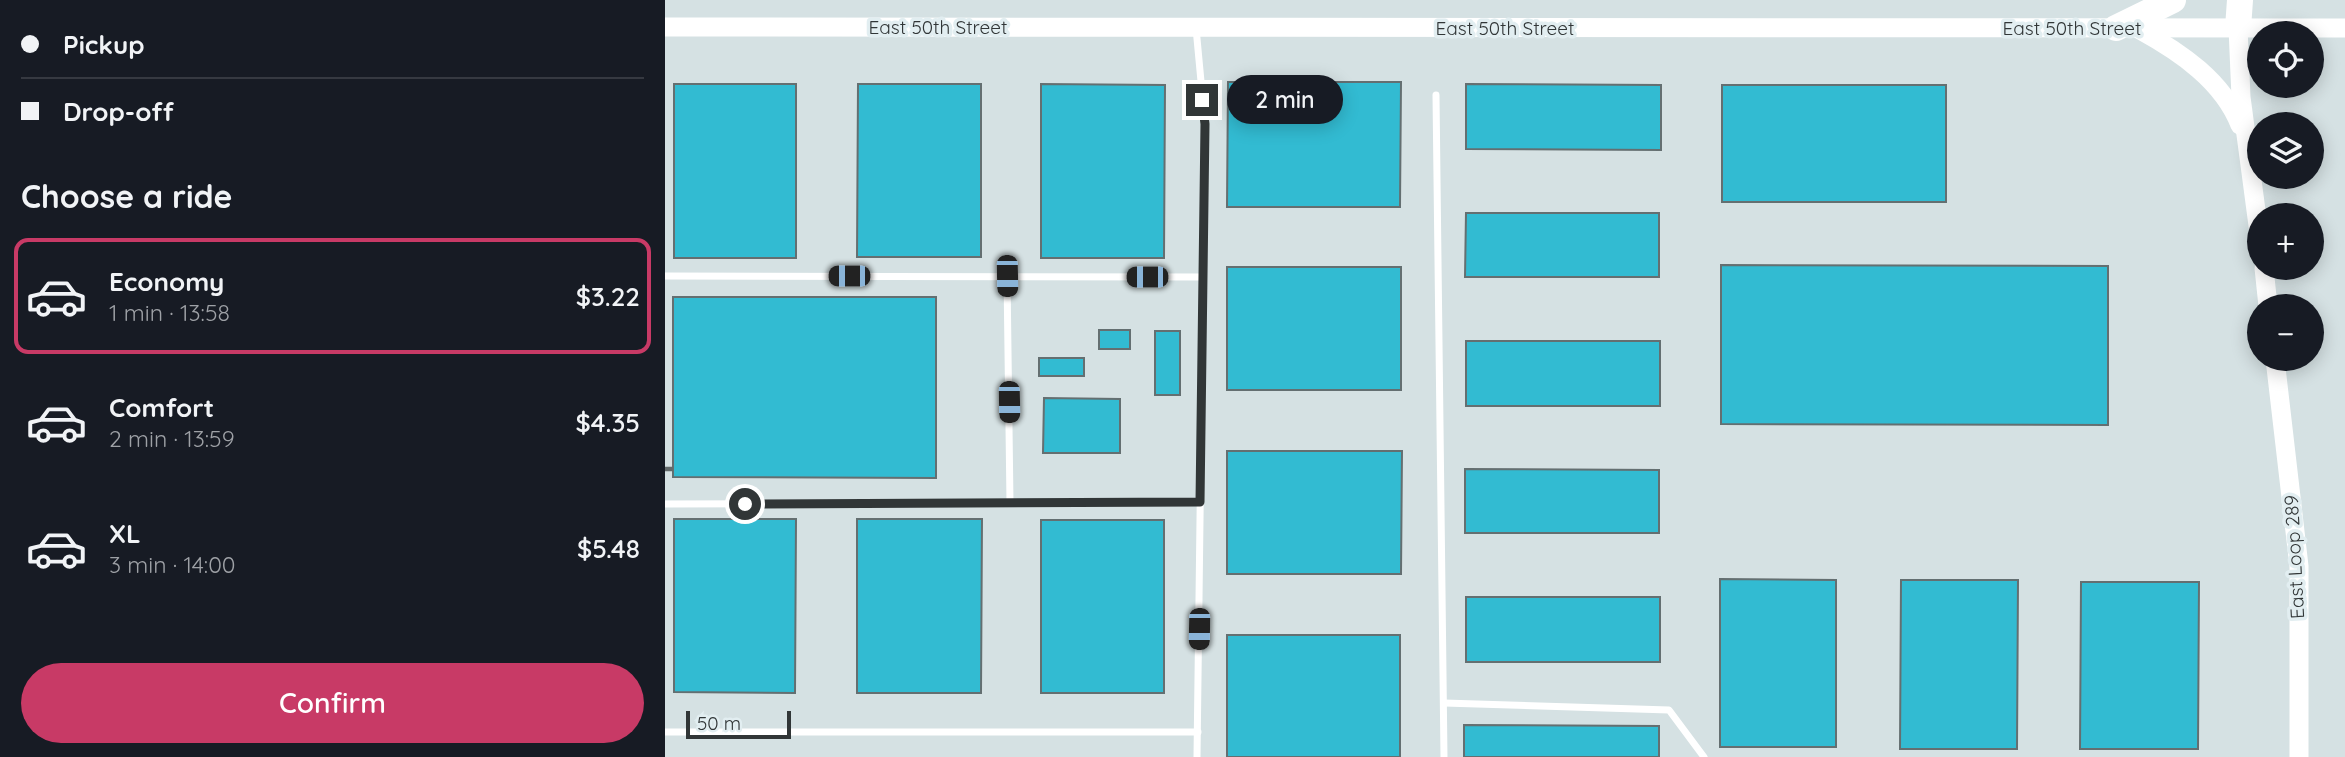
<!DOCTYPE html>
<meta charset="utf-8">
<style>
body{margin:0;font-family:Quicksand,sans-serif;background:#242831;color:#f1f3f6;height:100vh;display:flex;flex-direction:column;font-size:26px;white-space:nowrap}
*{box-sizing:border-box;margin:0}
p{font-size:23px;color:#9ea1a6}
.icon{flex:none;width:38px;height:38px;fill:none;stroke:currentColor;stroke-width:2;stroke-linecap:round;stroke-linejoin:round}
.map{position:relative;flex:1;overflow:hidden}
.panel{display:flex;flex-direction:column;background:#171b24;width:665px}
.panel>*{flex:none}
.banner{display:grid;align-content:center;height:154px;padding:0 21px;background:#171b24}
.controls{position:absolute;left:1582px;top:21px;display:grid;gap:14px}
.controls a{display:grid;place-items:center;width:77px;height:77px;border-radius:50%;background:#171b24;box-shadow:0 4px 18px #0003;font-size:35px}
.scale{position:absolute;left:21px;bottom:18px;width:105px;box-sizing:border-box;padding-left:7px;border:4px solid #313637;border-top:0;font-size:19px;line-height:24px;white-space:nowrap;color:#313637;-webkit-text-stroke:5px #e2eef1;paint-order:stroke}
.end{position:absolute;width:32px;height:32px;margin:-16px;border:9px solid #313637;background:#fff;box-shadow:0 0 0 4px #fff}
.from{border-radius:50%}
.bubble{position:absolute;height:49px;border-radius:24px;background:#171b24;box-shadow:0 4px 18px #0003;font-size:23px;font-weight:600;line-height:49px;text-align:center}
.car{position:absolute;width:21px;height:42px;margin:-21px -10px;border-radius:9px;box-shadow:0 0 5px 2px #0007;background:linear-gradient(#222 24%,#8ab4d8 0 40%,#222 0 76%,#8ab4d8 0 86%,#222 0)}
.banner b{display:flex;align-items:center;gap:24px;height:66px;font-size:26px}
.banner b+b{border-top:2px solid #363941}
.banner i{width:18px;height:18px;background:#f1f3f6}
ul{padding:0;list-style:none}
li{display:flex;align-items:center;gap:21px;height:116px;margin:0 14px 10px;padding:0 7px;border:4px solid transparent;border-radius:14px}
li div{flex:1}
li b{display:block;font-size:26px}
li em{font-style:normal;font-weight:600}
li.active{border-color:#c83a66}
li>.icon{width:63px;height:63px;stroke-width:1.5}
h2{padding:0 21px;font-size:32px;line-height:84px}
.primary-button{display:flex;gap:14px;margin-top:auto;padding:14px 21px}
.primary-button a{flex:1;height:80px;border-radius:42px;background:#c83a66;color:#fff;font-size:28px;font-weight:600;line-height:80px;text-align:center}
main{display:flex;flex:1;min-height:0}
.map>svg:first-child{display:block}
</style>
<main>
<section class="panel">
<div class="banner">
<b><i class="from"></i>Pickup</b>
<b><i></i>Drop-off</b>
</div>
<h2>Choose a ride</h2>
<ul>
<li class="active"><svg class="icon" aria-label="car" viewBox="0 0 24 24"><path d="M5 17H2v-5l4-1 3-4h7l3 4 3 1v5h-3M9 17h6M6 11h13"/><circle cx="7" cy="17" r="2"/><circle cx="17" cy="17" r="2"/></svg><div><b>Economy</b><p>1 min · 13:58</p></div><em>$3.22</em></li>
<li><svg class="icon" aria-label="car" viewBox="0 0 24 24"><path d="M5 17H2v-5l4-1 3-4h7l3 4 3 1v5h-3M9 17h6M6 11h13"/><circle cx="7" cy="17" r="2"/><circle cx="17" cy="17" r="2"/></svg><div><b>Comfort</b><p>2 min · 13:59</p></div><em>$4.35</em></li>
<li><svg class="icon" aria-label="car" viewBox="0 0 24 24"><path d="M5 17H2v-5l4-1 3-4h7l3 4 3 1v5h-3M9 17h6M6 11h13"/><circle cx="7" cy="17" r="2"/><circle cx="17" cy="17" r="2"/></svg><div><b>XL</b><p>3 min · 14:00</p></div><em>$5.48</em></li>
</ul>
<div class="primary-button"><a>Confirm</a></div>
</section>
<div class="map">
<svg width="1680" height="757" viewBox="0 0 1680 757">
<rect width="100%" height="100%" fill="#d5e1e3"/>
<!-- building -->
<g fill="#32bbd2" stroke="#646f71" stroke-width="2">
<path d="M563,82h173l-1,125h-173z"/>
<rect x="9" y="84" width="122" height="174"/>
<path d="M193,84h123v173h-124z"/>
<path d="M376,84l124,1 -1,173h-123z"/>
<path d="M801,84l195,1v65l-195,-1z"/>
<rect x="1057" y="85" width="224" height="117"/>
<path d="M801,213h193v64h-194z"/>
<path d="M1056,265l387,1v159l-387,-1z"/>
<rect x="562" y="267" width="174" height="123"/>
<path d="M8,297h263v181l-263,-1z"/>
<rect x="434" y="330" width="31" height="19"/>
<rect x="490" y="331" width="25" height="64"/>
<rect x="801" y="341" width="194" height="65"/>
<rect x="374" y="358" width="45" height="18"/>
<path d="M379,398l76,1v54h-77z"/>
<path d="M562,451h175l-1,123h-174z"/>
<path d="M800,469l194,1v63h-194z"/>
<path d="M9,519h122l-1,174 -121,-1z"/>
<path d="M192,519h125l-1,174h-124z"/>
<rect x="376" y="520" width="123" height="173"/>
<path d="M1055,579l116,1v167h-116z"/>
<path d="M1236,580h117l-1,169h-117z"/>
<path d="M1416,582h118l-1,167h-118z"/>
<rect x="801" y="597" width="194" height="65"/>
<rect x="562" y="635" width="173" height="122"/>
<path d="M799,725l195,1v31h-195z"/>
</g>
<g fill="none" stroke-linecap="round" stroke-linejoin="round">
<!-- lane -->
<g stroke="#fff" stroke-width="7">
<path d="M531,28l9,96 -8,633"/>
<path d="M771,95l8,662"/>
<path d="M0,276l538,1"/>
<path d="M342,276l3,227"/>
<path d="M0,504l535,-2"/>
<path d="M779,703l225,7 35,47"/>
<path d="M0,732h533"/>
</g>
<!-- secondary -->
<g stroke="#fff" stroke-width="19">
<path d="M0,27l1680,1"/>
<path d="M1573,28l3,69 18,136"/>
<path d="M1475,30c40,22 83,51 100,95"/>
<path d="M1599,268l4,38"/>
<path d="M1610,359l24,207v191"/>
</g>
<!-- highway -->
<g stroke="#fff" stroke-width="26">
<path d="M1451,28l57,-28"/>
<path d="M1573,28l2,-28"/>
</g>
<!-- rail -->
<path stroke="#636a6b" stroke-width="4.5" stroke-dasharray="9 9" stroke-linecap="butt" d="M0,469h8"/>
</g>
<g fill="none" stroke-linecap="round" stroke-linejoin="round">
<!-- route -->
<path stroke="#313637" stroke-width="9" d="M80,504l455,-2 5,-378 -3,-24"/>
</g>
<g text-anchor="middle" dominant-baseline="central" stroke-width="7" stroke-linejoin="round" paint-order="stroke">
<!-- street labels -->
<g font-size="19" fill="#313637" stroke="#e2eef1">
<text x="273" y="27">East 50th Street</text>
<text x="840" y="28">East 50th Street</text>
<text x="1407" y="28">East 50th Street</text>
<text transform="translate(1629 557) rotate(-93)">East Loop 289</text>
</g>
</g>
</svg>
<div class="controls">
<a><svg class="icon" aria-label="locate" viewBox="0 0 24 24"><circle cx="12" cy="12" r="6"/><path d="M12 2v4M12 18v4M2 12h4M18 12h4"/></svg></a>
<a><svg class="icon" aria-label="layers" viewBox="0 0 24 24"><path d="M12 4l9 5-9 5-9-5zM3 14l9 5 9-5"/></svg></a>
<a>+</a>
<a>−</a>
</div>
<div class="scale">50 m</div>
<i class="end from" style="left:80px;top:504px"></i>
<i class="end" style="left:537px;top:100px"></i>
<div class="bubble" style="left:562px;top:75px;width:116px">2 min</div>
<i class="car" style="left:184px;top:276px;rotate:270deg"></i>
<i class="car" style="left:342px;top:276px;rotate:179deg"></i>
<i class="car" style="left:482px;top:277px;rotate:270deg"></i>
<i class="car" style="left:344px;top:402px;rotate:179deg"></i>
<i class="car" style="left:534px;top:629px;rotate:181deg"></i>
</div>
</main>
